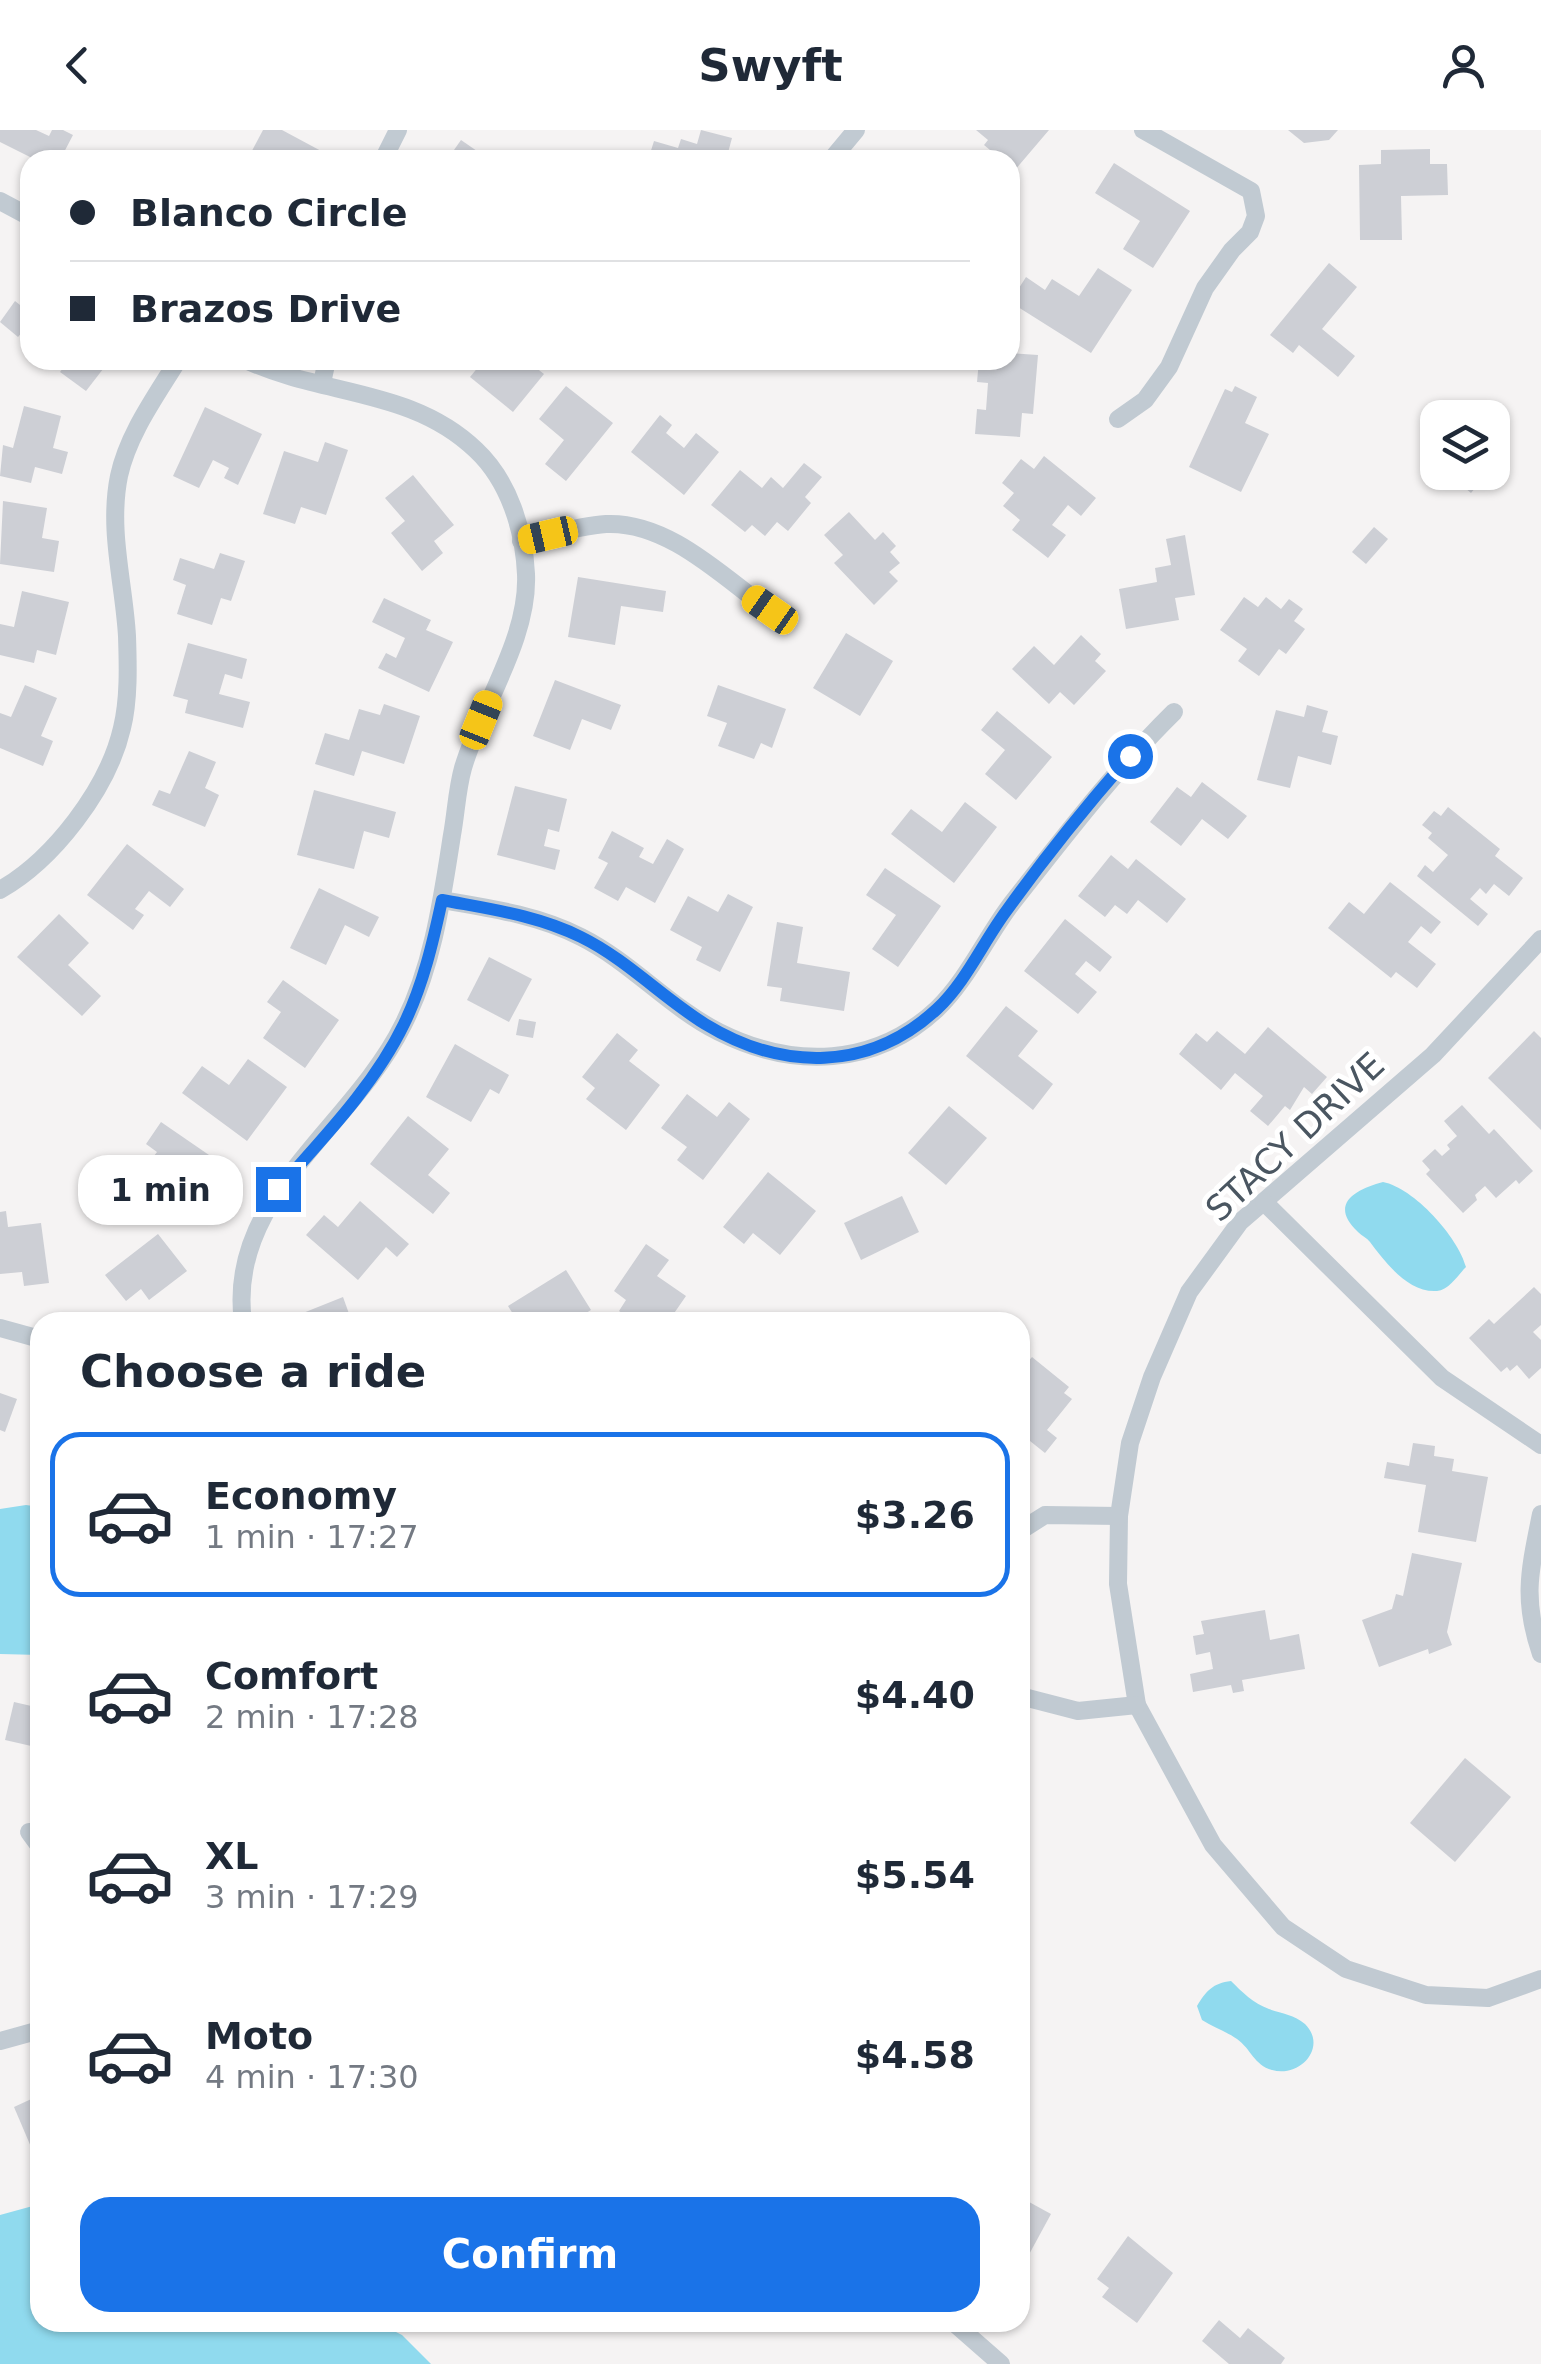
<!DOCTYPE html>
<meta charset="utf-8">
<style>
body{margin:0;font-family:"DejaVu Sans",sans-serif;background:#f6f6f7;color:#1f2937;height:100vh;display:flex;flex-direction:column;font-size:38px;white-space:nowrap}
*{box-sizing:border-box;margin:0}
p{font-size:32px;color:#747a83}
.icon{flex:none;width:55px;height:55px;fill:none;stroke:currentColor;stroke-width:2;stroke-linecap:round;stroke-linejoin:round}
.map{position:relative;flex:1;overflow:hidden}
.panel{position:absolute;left:30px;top:1182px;width:1000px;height:1020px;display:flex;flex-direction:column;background:#fff;border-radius:30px;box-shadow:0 2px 8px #0004}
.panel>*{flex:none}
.banner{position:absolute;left:20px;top:20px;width:1000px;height:220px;border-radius:30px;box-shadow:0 2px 8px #0004;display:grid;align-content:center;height:220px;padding:0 50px;background:#fff}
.controls{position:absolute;left:1420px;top:270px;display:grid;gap:20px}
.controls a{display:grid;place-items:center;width:90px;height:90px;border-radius:20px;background:#fff;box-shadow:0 2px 8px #0004;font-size:50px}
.end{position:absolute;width:45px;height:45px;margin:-22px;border:12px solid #1a73e8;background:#fff;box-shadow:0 0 0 5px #fff}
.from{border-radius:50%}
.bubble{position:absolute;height:70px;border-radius:30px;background:#fff;box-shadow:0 2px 8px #0004;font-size:32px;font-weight:700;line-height:70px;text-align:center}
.car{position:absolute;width:30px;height:60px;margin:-30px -15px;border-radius:12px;box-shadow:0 0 8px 2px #0007;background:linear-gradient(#f5c518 24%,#345 0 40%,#f5c518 0 76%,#345 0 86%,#f5c518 0)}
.banner b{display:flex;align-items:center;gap:35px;height:95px;font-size:38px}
.banner b+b{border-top:2px solid #e0e1e3}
.banner i{width:25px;height:25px;background:#1f2937}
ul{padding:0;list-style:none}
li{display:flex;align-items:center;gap:30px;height:165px;margin:0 20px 15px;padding:0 30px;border:5px solid transparent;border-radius:30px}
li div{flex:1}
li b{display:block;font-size:38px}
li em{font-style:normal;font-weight:700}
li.selected{border-color:#1a73e8}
li>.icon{width:90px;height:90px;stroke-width:1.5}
h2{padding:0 50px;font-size:45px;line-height:120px}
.primary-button{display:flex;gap:20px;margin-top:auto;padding:20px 50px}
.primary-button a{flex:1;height:115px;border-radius:30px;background:#1a73e8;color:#fff;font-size:40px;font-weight:700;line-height:115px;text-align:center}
header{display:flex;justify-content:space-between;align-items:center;height:130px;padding:0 50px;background:#fff;font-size:45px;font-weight:700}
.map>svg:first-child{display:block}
</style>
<header><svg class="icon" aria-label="back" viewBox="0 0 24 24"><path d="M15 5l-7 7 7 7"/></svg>Swyft<svg class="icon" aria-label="person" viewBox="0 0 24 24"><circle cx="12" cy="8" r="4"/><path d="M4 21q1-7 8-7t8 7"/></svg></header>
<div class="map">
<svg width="1541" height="2234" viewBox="0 0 1541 2234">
<rect width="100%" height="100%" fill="#f5f3f3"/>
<!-- water -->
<g fill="#90daee">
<path d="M1383,1052c31,6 75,55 83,85 -8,8 -17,23 -29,24 -29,2 -52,-29 -67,-49 -3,-4 -8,-6 -12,-10 -30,-28 -2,-43 25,-50z"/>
<path d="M26,1375l14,2v148l-40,-1v-145z"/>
<path d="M1231,1851c11,11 22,22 38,28 13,5 25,5 36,15 23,23 -5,54 -33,46 -18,-5 -21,-21 -35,-31 -10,-7 -24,-12 -35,-19l-5,-14c9,-15 16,-23 34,-25z"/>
<path d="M40,2074v118l338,1 24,12 29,29h-431v-149z"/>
</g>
<!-- building -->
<g fill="#cdcfd5">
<path d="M0,0h36l13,6 3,-6h11l10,5 -13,25h-24l-36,-18z"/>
<path d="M263,0h19l41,22 -4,8h-72z"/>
<path d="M701,0l31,8 -6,22h-78l6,-19 24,7 3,-9 16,5z"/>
<path d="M976,0h73l-34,40 -5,-4v-6h-8l-18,-15 4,-5z"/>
<path d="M1288,0h50l-9,10 -25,3z"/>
<path d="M461,10l29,20h-43z"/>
<path d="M1430,19v15h17l1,31 -47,1 1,44h-42l-1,-75 22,-1v-14z"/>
<path d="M1114,33l76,48 -37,57 -30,-19 17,-28 -45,-28z"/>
<path d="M1329,133l28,24 -35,42 33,27 -17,21 -39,-32 -6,8 -23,-18z"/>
<path d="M1098,138l34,22 -41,63 -81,-51 16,-25 19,13 7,-11 27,17z"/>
<path d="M15,171l15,12v10l-12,14 -18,-15z"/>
<path d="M1010,223l28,2 -5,59 -11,-1 -2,24 -45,-3 2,-25 9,1 2,-27 -11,-1 2,-22h31z"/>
<path d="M69,230h41l-24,31 -26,-19z"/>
<path d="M484,230h42l18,14 -31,38 -43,-35z"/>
<path d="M566,256l47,37 -47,58 -21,-17 19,-24 -25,-21z"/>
<path d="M1235,256l22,11 -12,26 24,11 -28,58 -52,-25 36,-78 7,3z"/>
<path d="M24,276l37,10 -8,32 15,4 -6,22 -27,-7 -4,16 -31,-7 3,-31 10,3z"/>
<path d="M205,277l57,27 -24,51 -14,-7 5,-10 -16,-8 -14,28 -26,-12z"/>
<path d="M660,285l12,10 -6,8 18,15 12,-15 23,19 -35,43 -53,-43z"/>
<path d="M325,312l23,8 -22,65 -25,-8 -6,17 -32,-10 21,-63 34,11z"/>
<path d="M1044,326l52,42 -15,18 -13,-11 -16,20 14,10 -18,23 -36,-28 8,-10 -17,-14 11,-13 -12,-10 19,-24 13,10z"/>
<path d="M804,333l18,14 -17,20 6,6 -23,28 -11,-9 -12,14 -13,-11 -7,7 -34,-27 29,-35 22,18 9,-11 12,11z"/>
<path d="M1455,342h33l-17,21 -19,-16z"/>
<path d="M413,345l41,50 -20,16 9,12 -21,18 -31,-38 14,-12 -20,-23z"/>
<path d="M3,371l44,7 -5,30 17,3 -5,31 -54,-8z"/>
<path d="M849,382l26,28 8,-8 13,14 -6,6 10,11 -11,9 9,9 -24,24 -40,-42 9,-8 -19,-20z"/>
<path d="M1374,397l14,12 -22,25 -14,-12z"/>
<path d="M1185,405l10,60 -20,3 4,22 -53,9 -7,-40 38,-7 -2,-14 16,-3 -5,-26z"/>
<path d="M220,423l25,8 -14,40 -10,-3 -9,27 -35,-11 9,-29 -13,-5 7,-22 34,11z"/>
<path d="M578,447l88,14 -3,21 -42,-6 -6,39 -47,-8z"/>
<path d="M22,461l47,11 -13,53 -19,-5 -3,13 -34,-8v-31l14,3z"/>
<path d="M1244,467l14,10 8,-10 15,12 8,-10 14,10 -9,12 11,8 -19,25 -7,-5 -20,27 -21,-15 9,-12 -27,-19z"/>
<path d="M384,468l47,22 -5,10 27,12 -24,50 -51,-24 8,-15 10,5 9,-20 -33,-16z"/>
<path d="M846,503l47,28 -33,55 -47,-28z"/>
<path d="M1081,505l20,19 -6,7 11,10 -32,34 -14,-13 -11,12 -37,-35 22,-23 20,19z"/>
<path d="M188,513l59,16 -5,20 -17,-5 -6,20 31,8 -7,26 -58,-15 3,-13 -15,-4z"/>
<path d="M555,550l66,25 -10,25 -29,-11 -12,31 -37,-14z"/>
<path d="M25,555l32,13 -16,38 12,5 -10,25 -43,-18v-35l11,4z"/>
<path d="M718,555l68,24 -14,39 -11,-5 -7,16 -36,-13 9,-23 -20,-7z"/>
<path d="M384,574l36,12 -16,48 -42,-13 -8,25 -39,-12 10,-31 24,7 10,-31 21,6z"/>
<path d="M1307,575l21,6 -6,21 16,4 -7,29 -33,-9 -8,32 -33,-8 19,-70 28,7z"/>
<path d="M997,581l55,46 -36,43 -31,-26 20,-24 -24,-20z"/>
<path d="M189,621l27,11 -11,26 14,7 -14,32 -53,-22 7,-15 11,4z"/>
<path d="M1202,652l45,34 -19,23 -26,-20 -21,27 -31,-24 27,-35 14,10z"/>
<path d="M515,656l52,13 -8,33 -11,-3 -4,17 16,4 -5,20 -58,-15z"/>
<path d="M314,660l82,22 -7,26 -25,-7 -10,38 -57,-14z"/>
<path d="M965,672l32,25 -43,56 -63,-49 20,-25 31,23z"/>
<path d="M1448,677l52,42 -5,7 28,22 -14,18 -15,-12 -8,10 -6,-6 -10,11 18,15 -10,12 -61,-50 8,-11 8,7 15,-17 -20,-17 4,-5 -10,-8 12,-14 7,5z"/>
<path d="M612,701l32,17 -5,9 14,7 14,-25 17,10 -29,54 -29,-16 -8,14 -24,-13 14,-25 -10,-5z"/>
<path d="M127,714l57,45 -14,18 -21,-16 -14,18 9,6 -11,15 -46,-35z"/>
<path d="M1111,725l17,14 8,-10 50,40 -19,24 -29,-23 -11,14 -12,-9 -10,12 -27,-21z"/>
<path d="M885,738l56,38 -43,61 -26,-18 24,-34 -30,-20z"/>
<path d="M1390,752l51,40 -10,12 -10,-8 -13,16 28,22 -19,24 -21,-16 -5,6 -63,-50 21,-26 15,12z"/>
<path d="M319,758l60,29 -10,20 -24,-12 -19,40 -36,-17z"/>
<path d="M728,764l25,13 -33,65 -24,-12 6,-13 -32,-17 18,-34 30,16z"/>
<path d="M59,784l30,29 -21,22 33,31 -19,20 -65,-59z"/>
<path d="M1065,789l47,38 -12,15 -14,-11 -11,13 22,18 -19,22 -54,-43z"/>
<path d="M777,792l26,5 -6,36 53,9 -6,39 -64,-10 2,-13 -15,-2z"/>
<path d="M489,827l43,22 -23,43 -42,-22z"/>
<path d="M283,850l56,40 -34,48 -42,-30 18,-26 -14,-10z"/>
<path d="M1006,876l32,25 -20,25 35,28 -20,26 -67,-54z"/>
<path d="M519,889l17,3 -3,16 -17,-3z"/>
<path d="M1268,897l59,50 -15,17 -8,-7 -14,23 -5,-4 -17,20 -18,-15 13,-15 -28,-23 -14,17 -42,-36 17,-21 11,9 10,-11 28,23z"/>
<path d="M1534,901l7,7v92l-53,-52z"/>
<path d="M617,903l21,17 -9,11 31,24 -34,45 -40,-31 9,-11 -13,-11z"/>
<path d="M455,914l54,31 -10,19 -9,-5 -19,33 -45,-25z"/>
<path d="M248,929l39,28 -40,54 -65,-48 20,-27 27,19z"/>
<path d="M687,964l30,23 12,-15 21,17 -47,61 -26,-20 10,-13 -26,-19z"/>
<path d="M1462,975l27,29 5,-5 39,42 -14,13 -3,-4 -20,18 -11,-12 -10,9 2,5 -14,13 -37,-39 4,-4 -8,-9 13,-12 7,7 8,-7 -3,-4 10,-9 -13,-15z"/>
<path d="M949,976l38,32 -41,47 -38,-32z"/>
<path d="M408,986l41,33 -21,26 22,18 -17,21 -63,-50z"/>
<path d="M161,992l64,44 -14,20 -9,-6 -19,28 -30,-21 11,-16 -14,-10 7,-9 -11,-8z"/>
<path d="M768,1042l48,39 -36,44 -27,-22 -9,11 -21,-17z"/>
<path d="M902,1066l17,36 -58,28 -17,-37z"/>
<path d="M360,1071l49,43 -12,13 -11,-10 -28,33 -52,-45 18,-20 14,12z"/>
<path d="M6,1081l2,16 33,-4 8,60 -25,3 -2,-14 -22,2v-62z"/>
<path d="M158,1104l29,37 -38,29 -8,-11 -15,12 -21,-26z"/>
<path d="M646,1114l23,16 -12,16 29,20 -18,26h-33l-16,-11 7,-11 -12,-9z"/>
<path d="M566,1140l25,40 -20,12h-53l-10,-16z"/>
<path d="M1534,1157l7,7v31l-8,7 8,8v28l-12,11 -12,-14 -7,6 -3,-4 -6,5 -32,-34 20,-19 5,5z"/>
<path d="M343,1167l9,25h-57l-2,-5z"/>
<path d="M1032,1227l37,30 -5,6 8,6 -25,31 10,8 -12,15 -25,-20v-51l7,-9 -5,-4z"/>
<path d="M0,1263l17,6 -12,33 -5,-2z"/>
<path d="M1413,1313l22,3 -1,10 20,3 -2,12 36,6 -12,65 -58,-10 8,-47 -42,-7 3,-16 22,4z"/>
<path d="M1412,1423l50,10 -15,69 5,13 -23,9 -1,-5 -49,18 -17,-47 30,-11 4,-15 7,2z"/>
<path d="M1265,1480l5,30 29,-6 6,35 -63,11 2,11 -11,2 -2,-8 -38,7 -3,-18 23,-5 -3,-17 -14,3 -3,-19 11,-2 -3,-13z"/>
<path d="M14,1572l26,6v40l-35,-8z"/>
<path d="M1465,1628l46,39 -56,65 -45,-39z"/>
<path d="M40,1965v57l-6,2 -20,-47z"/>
<path d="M1020,2067l31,17 -25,46 -6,-3z"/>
<path d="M1128,2106l45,37 -36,50 -35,-26 7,-9 -12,-9z"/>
<path d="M1219,2190l21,18 8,-10 37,30 -4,6h-52l-27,-23z"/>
</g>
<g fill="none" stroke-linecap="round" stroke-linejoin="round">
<!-- minor -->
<g stroke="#c1cad2" stroke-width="18">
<path d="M383,30l15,-30"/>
<path d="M831,30l25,-30"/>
<path d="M0,71l30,16"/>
<path d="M322,253l5,-23"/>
<path d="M1118,289l27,-19 24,-33 36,-79 27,-38 18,-18 6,-16 -5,-25 -108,-61"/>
<path d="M521,411c28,-6 57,-15 85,-17 62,-3 117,53 163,86"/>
<path d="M0,760c53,-30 108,-101 122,-162 7,-28 6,-63 5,-92 -3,-53 -19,-106 -8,-160 9,-42 37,-80 59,-116"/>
<path d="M442,770c47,8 96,15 139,37 50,25 88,70 138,95 74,37 156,35 218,-23 31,-30 49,-72 75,-106 52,-66 102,-132 162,-191"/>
<path d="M1541,809l-108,116 -193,167 -51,70 -37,85 -22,66 -11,73 -1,68 19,121 76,140 70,82 63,42 80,26 62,3 53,-19"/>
<path d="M1264,1072l178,176 99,67"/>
<path d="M243,1192c-17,-125 109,-194 160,-297 30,-59 39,-126 49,-190 4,-22 5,-46 11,-67 18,-62 66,-129 63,-194 -2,-44 -17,-93 -50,-124 -64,-62 -154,-54 -230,-90"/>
<path d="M0,1198l40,11"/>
<path d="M1541,1384c-11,55 -19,85 0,140"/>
<path d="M1020,1401l25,-16 74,1"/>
<path d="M1020,1566l58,15 59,-6"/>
<path d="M29,1702l11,15"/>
<path d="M0,1911l40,-11"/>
<path d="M953,2192l48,42"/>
</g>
</g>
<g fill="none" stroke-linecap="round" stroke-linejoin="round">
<!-- route -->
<path stroke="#1a73e8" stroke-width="12" d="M278,1059c45,-51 96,-103 126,-165 19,-39 29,-82 38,-124 47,9 95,15 139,37 45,22 82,61 124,87 77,47 164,48 232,-15 29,-27 46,-67 70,-99 38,-53 80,-105 123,-154"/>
</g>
<g text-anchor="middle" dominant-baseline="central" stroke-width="10" stroke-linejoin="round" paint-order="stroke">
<!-- street labels -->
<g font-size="35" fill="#4a5661" stroke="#fff">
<text transform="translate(1295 1007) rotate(-43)">STACY DRIVE</text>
</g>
</g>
</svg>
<div class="controls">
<a><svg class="icon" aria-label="layers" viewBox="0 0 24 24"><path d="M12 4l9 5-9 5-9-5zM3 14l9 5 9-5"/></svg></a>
</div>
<i class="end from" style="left:1130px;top:626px"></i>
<i class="end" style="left:278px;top:1059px"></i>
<div class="bubble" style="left:78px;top:1025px;width:165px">1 min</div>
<i class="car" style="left:548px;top:405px;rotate:257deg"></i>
<i class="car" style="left:770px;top:480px;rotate:305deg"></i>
<i class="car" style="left:481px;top:590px;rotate:22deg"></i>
<div class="banner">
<b><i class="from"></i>Blanco Circle</b>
<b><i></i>Brazos Drive</b>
</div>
<section class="panel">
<h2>Choose a ride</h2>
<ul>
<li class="selected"><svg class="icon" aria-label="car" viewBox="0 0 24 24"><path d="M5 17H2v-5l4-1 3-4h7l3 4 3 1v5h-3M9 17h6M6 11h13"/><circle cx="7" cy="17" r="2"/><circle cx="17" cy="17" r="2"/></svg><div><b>Economy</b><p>1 min · 17:27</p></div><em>$3.26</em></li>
<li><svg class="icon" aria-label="car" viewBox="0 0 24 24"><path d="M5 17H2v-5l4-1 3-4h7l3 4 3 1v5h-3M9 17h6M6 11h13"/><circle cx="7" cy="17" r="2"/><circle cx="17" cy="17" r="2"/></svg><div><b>Comfort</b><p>2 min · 17:28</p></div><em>$4.40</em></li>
<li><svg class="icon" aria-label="car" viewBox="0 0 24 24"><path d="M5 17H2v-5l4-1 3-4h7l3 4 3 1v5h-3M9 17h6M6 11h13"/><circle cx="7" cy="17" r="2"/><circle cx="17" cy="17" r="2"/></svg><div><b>XL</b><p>3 min · 17:29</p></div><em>$5.54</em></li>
<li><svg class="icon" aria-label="car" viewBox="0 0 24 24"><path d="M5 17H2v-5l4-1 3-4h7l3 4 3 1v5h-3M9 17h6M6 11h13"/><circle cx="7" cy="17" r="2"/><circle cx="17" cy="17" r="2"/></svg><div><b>Moto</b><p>4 min · 17:30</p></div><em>$4.58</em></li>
</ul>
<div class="primary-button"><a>Confirm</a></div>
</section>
</div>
